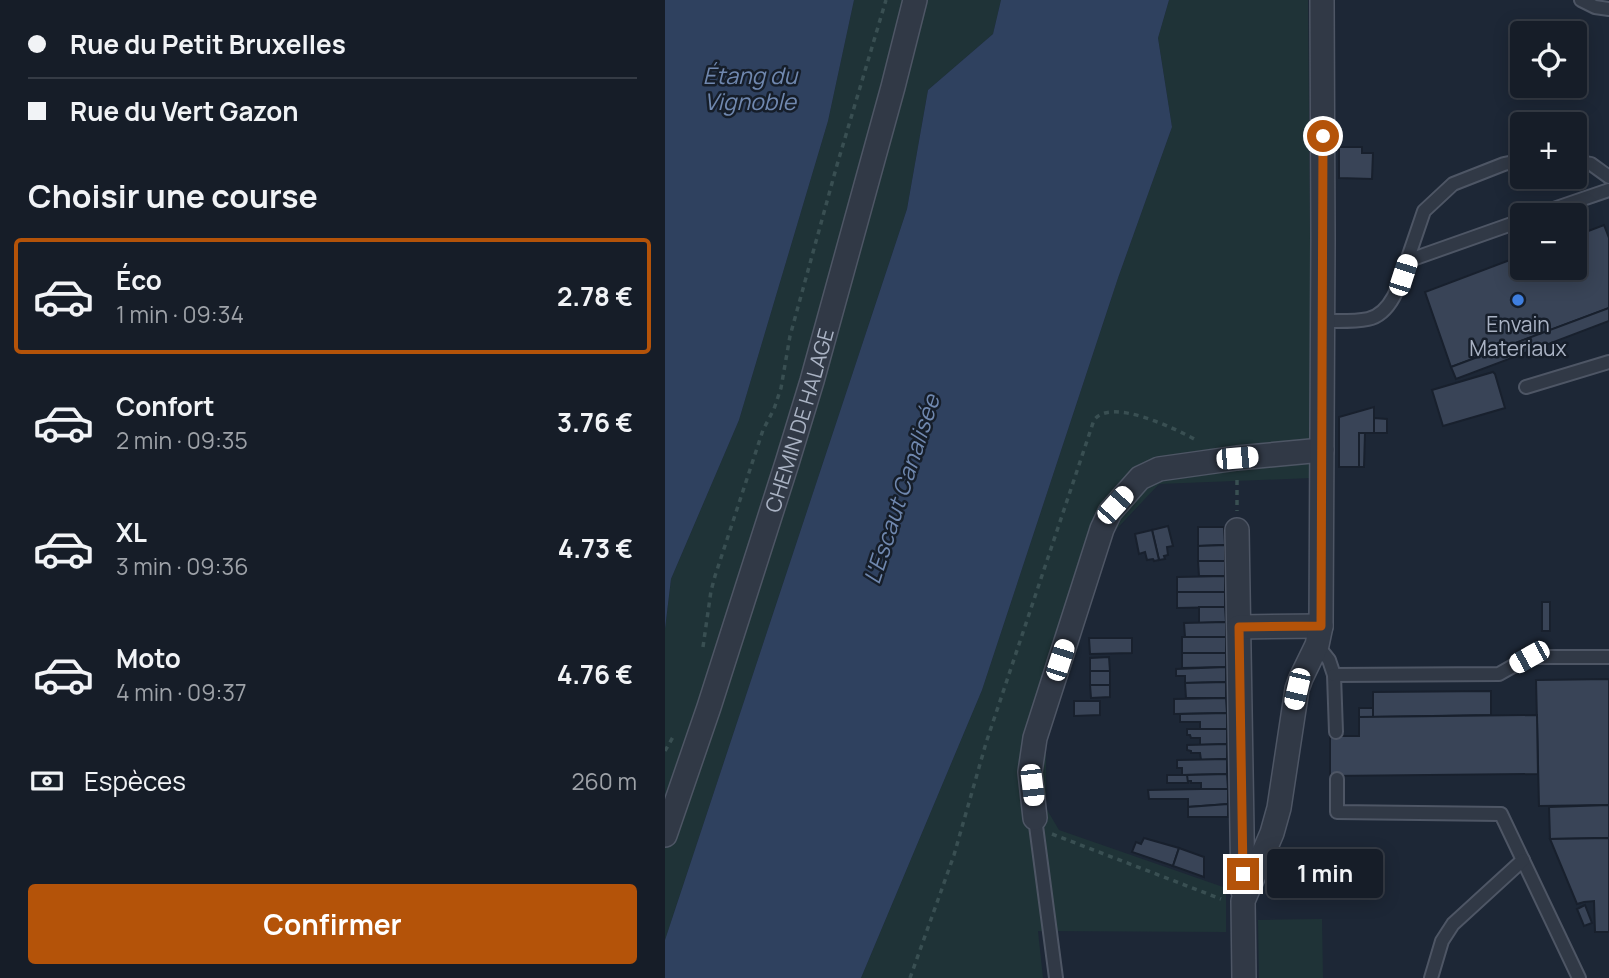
<!DOCTYPE html>
<html lang="fr">
<meta charset="utf-8">
<style>
body{margin:0;font-family:Manrope,sans-serif;background:#232a34;color:#f1f3f6;height:100vh;display:flex;flex-direction:column;font-size:26px;white-space:nowrap}
*{box-sizing:border-box;margin:0}
p{font-size:23px;color:#9ea2a8}
.icon{flex:none;width:38px;height:38px;fill:none;stroke:currentColor;stroke-width:2;stroke-linecap:round;stroke-linejoin:round}
.map{position:relative;flex:1;overflow:hidden}
.panel{display:flex;flex-direction:column;background:#161d28;width:665px}
.panel>*{flex:none}
.banner{display:grid;align-content:center;height:154px;padding:0 28px;background:#161d28}
.buttons{position:absolute;left:845px;top:21px;display:grid;gap:14px}
.buttons a{display:grid;place-items:center;width:77px;height:77px;border-radius:7px;background:#161d28;box-shadow:0 4px 18px #0003,0 0 0 2px #353b45;font-size:35px}
.end{position:absolute;width:32px;height:32px;margin:-16px;border:9px solid #b45309;background:#fff;box-shadow:0 0 0 4px #fff}
.from{border-radius:50%}
.bubble{position:absolute;height:49px;border-radius:7px;background:#161d28;box-shadow:0 4px 18px #0003,0 0 0 2px #353b45;font-size:23px;font-weight:700;line-height:49px;text-align:center}
.car{position:absolute;width:21px;height:42px;margin:-21px -10px;border-radius:9px;box-shadow:0 0 5px 2px #0007;background:linear-gradient(#fff 24%,#345 0 40%,#fff 0 76%,#345 0 86%,#fff 0)}
.banner b{display:flex;align-items:center;gap:24px;height:66px;font-size:26px}
.banner b+b{border-top:2px solid #353b45}
.banner i{width:18px;height:18px;background:#f1f3f6}
ul{padding:0;list-style:none}
li{display:flex;align-items:center;gap:21px;height:116px;margin:0 14px 10px;padding:0 14px;border:4px solid transparent;border-radius:7px}
li div{flex:1}
li b{display:block;font-size:26px}
li em{font-style:normal;font-weight:700}
li.on{border-color:#b45309}
li>.icon{width:63px;height:63px;stroke-width:1.5}
h2{padding:0 28px;font-size:32px;line-height:84px}
.pay{display:flex;align-items:center;gap:18px;height:77px;padding:0 28px;font-size:26px}
.pay p{margin-inline-start:auto}
.button{display:flex;gap:14px;margin-top:auto;padding:14px 28px}
.button a{flex:1;height:80px;border-radius:7px;background:#b45309;color:#fff;font-size:28px;font-weight:700;line-height:80px;text-align:center}
main{display:flex;flex:1;min-height:0}
.map>svg:first-child{display:block}
</style>
<main>
<section class="panel">
<div class="banner">
<b><i class="from"></i>Rue du Petit Bruxelles</b>
<b><i></i>Rue du Vert Gazon</b>
</div>
<h2>Choisir une course</h2>
<ul>
<li class="on"><svg class="icon" aria-label="car" viewBox="0 0 24 24"><path d="M5 17H2v-5l4-1 3-4h7l3 4 3 1v5h-3M9 17h6M6 11h13"/><circle cx="7" cy="17" r="2"/><circle cx="17" cy="17" r="2"/></svg><div><b>Éco</b><p>1 min · 09:34</p></div><em>2.78 €</em></li>
<li><svg class="icon" aria-label="car" viewBox="0 0 24 24"><path d="M5 17H2v-5l4-1 3-4h7l3 4 3 1v5h-3M9 17h6M6 11h13"/><circle cx="7" cy="17" r="2"/><circle cx="17" cy="17" r="2"/></svg><div><b>Confort</b><p>2 min · 09:35</p></div><em>3.76 €</em></li>
<li><svg class="icon" aria-label="car" viewBox="0 0 24 24"><path d="M5 17H2v-5l4-1 3-4h7l3 4 3 1v5h-3M9 17h6M6 11h13"/><circle cx="7" cy="17" r="2"/><circle cx="17" cy="17" r="2"/></svg><div><b>XL</b><p>3 min · 09:36</p></div><em>4.73 €</em></li>
<li><svg class="icon" aria-label="car" viewBox="0 0 24 24"><path d="M5 17H2v-5l4-1 3-4h7l3 4 3 1v5h-3M9 17h6M6 11h13"/><circle cx="7" cy="17" r="2"/><circle cx="17" cy="17" r="2"/></svg><div><b>Moto</b><p>4 min · 09:37</p></div><em>4.76 €</em></li>
</ul>
<div class="pay"><svg class="icon" aria-label="cash" viewBox="0 0 24 24"><path d="M3 7h18v10H3z"/><circle cx="12" cy="12" r="2"/></svg>Espèces<p>260 m</p></div>
<div class="button"><a>Confirmer</a></div>
</section>
<div class="map">
<svg width="944" height="978" viewBox="0 0 944 978">
<rect width="100%" height="100%" fill="#1d2736"/>
<!-- green -->
<g fill="#1f3337">
<path d="M189,0h147l-8,34 -65,56 -21,119 -242,731v-311l6,-50 68,-159 89,-299z"/>
<path d="M504,0h139l4,478 -153,6 -50,53 -63,196v75l13,22 167,58v44l-188,-1 5,47h-182l121,-288 136,-412 54,-151 -14,-89z"/>
<path d="M657,919l1,59h-64l-1,-58z"/>
</g>
<!-- water -->
<g fill="#2f415f">
<path d="M0,0h189l-26,121 -89,299 -68,159 -6,50z"/>
<path d="M336,0h168l-11,38 14,89 -54,151 -136,412 -121,288h-196v-38l242,-731 21,-119 65,-56z"/>
</g>
<!-- building -->
<g fill="#394457" stroke="#18202d" stroke-width="2">
<path d="M674,147h23v6h11l-1,26 -33,-1z"/>
<path d="M939,225l5,13v70l-158,59 -26,-75 98,-37v13h52v-32z"/>
<path d="M944,308v13l-153,58 -5,-12z"/>
<path d="M828,372l2,2 10,34 -62,18 -11,-36z"/>
<path d="M709,407v26h-15v34h-20v-50z"/>
<path d="M709,418l13,1v14h-13z"/>
<path d="M694,433h6l-1,34h-5z"/>
<path d="M503,526l5,20 -6,1 1,8 -4,1 1,3 -6,1 -7,-30z"/>
<path d="M533,527h26l1,18 -27,1z"/>
<path d="M487,530l7,30 -5,1 -1,-2 -6,1 -2,-8 -6,2 -4,-20z"/>
<path d="M560,545v16h-27v-15z"/>
<path d="M533,561h27v15h-26z"/>
<path d="M560,576v16h-48v-15z"/>
<path d="M512,592h48v15l-48,1z"/>
<rect x="877" y="602" width="8" height="29"/>
<path d="M534,607h26l1,15 -27,1z"/>
<path d="M561,622v15h-41l-1,-14z"/>
<rect x="517" y="637" width="44" height="16"/>
<path d="M424,638h43v15l-42,1z"/>
<path d="M517,653h44v14l-44,1z"/>
<path d="M444,657l1,14h-20v-13z"/>
<path d="M561,667v15l-41,1v-7h-9v-7z"/>
<rect x="425" y="671" width="20" height="14"/>
<path d="M944,679v126l-70,1 -3,-126z"/>
<path d="M561,682v16h-40l-1,-15z"/>
<path d="M425,685h20v12l-19,1z"/>
<path d="M826,691v24l-118,2v-25z"/>
<path d="M561,698l1,15 -53,1v-15z"/>
<path d="M409,701h26v14l-26,1z"/>
<rect x="694" y="708" width="14" height="9"/>
<path d="M562,713v16h-27v-7h-20v-8z"/>
<path d="M872,715l1,59 -208,2v-40h29v-19z"/>
<path d="M522,729h40v15l-27,1v-7h-9l-1,-3h-3z"/>
<path d="M562,744v15l-26,1 -1,-7h-9v-2l-4,-1v-5z"/>
<path d="M562,759v15l-45,1v-7h-5v-8z"/>
<path d="M562,774l1,15h-27v-6h-10v-2h-4v-6z"/>
<path d="M502,775h20l1,8h-21z"/>
<path d="M536,789h27v15l-40,3v-8h-39l-1,-9z"/>
<path d="M563,804v13h-40v-10z"/>
<path d="M944,805v33l-59,1 -1,-32z"/>
<path d="M479,838l35,10 -6,18 -41,-14 4,-10 5,2z"/>
<path d="M944,838v94h-14l-1,-31 -10,1 -7,2 -27,-65z"/>
<path d="M514,848l25,9v20l-31,-11z"/>
<path d="M920,905l7,18 -8,3 -7,-17z"/>
</g>
<g fill="none" stroke-linecap="round" stroke-linejoin="round">
<defs>
<g id="lane">
<path d="M916,0l14,7 14,2"/>
<path d="M910,161l16,3 18,13"/>
<path d="M871,215l73,-25"/>
<path d="M742,261l17,-50 29,-27 51,-20 19,-4"/>
<path d="M658,321c14,0 31,1 45,-2 24,-5 33,-38 39,-58l116,-41"/>
<path d="M861,387l83,-25"/>
<path d="M652,645l12,15 5,15 2,57"/>
<path d="M669,675l165,-1 30,-17h80"/>
<path d="M672,779v33l164,2 78,164"/>
<path d="M370,818l21,160"/>
<path d="M766,978l11,-37 11,-17 70,-64"/>
</g>
<g id="street">
<path d="M572,530l6,361"/>
<path d="M574,627l82,-1"/>
<path d="M370,818l-5,-46 5,-34 67,-209 8,-17 30,-34 19,-9 78,-11 85,-8"/>
<path id="s1" d="M0,835l44,-128 78,-244 25,-82 81,-294 22,-87"/>
<path d="M579,978l-1,-77 29,-68 7,-25 18,-119 4,-11 16,-33 4,-19 2,-386 -1,-240"/>
</g>
</defs>
<!-- lane casing -->
<use href="#lane" stroke="#4e5665" stroke-width="16"/>
<!-- street casing -->
<use href="#street" stroke="#4e5665" stroke-width="26"/>
<!-- path -->
<g stroke="#394f52" stroke-width="3.5" stroke-dasharray="5 5" stroke-linecap="butt">
<path d="M572,480v31"/>
<path d="M38,647l8,-56 4,-15 48,-146 11,-21 7,-21 9,-52 47,-171 49,-165"/>
<path d="M0,751l8,-14"/>
<path d="M387,834l169,65"/>
<path d="M245,978l44,-123 32,-112 108,-323c17,-23 82,9 102,20"/>
</g>
<!-- lane -->
<use href="#lane" stroke="#313946" stroke-width="12"/>
<!-- street -->
<use href="#street" stroke="#313946" stroke-width="23"/>
</g>
<g fill="none" stroke-linecap="round" stroke-linejoin="round">
<!-- route -->
<path stroke="#b45309" stroke-width="9" d="M578,874l-4,-247 82,-1 2,-490"/>
</g>
<!-- markers -->
<circle fill="#3f7fe0" stroke="#161e2a" stroke-width="2.5" cx="853" cy="300" r="7"/>
<g text-anchor="middle" dominant-baseline="central" stroke-width="5" stroke-linejoin="round" paint-order="stroke">
<!-- poi labels -->
<g font-size="21" fill="#aab3c4" stroke="#161e2a">
<text x="853" y="324">Envain<tspan x="853" dy="24">Materiaux</tspan></text>
</g>
<!-- street labels -->
<g font-size="21" fill="#aab3c4" stroke="#161e2a">
<text stroke="none"><textPath href="#s1" startOffset="436">CHEMIN DE HALAGE</textPath></text>
</g>
<!-- water labels -->
<g font-size="23" font-style="italic" fill="#7088af" stroke="#161e2a">
<text x="85" y="75">Étang du<tspan x="85" dy="26">Vignoble</tspan></text>
<text transform="translate(236 489) rotate(-72)">L'Escaut Canalisée</text>
</g>
</g>
</svg>
<div class="buttons">
<a><svg class="icon" aria-label="locate" viewBox="0 0 24 24"><circle cx="12" cy="12" r="6"/><path d="M12 2v4M12 18v4M2 12h4M18 12h4"/></svg></a>
<a>+</a>
<a>−</a>
</div>
<i class="end from" style="left:658px;top:136px"></i>
<i class="end" style="left:578px;top:874px"></i>
<div class="bubble" style="left:602px;top:849px;width:116px">1 min</div>
<i class="car" style="left:738px;top:275px;rotate:18deg"></i>
<i class="car" style="left:572px;top:458px;rotate:85deg"></i>
<i class="car" style="left:450px;top:505px;rotate:42deg"></i>
<i class="car" style="left:864px;top:657px;rotate:241deg"></i>
<i class="car" style="left:395px;top:660px;rotate:18deg"></i>
<i class="car" style="left:632px;top:689px;rotate:193deg"></i>
<i class="car" style="left:367px;top:785px;rotate:173deg"></i>
</div>
</main>
